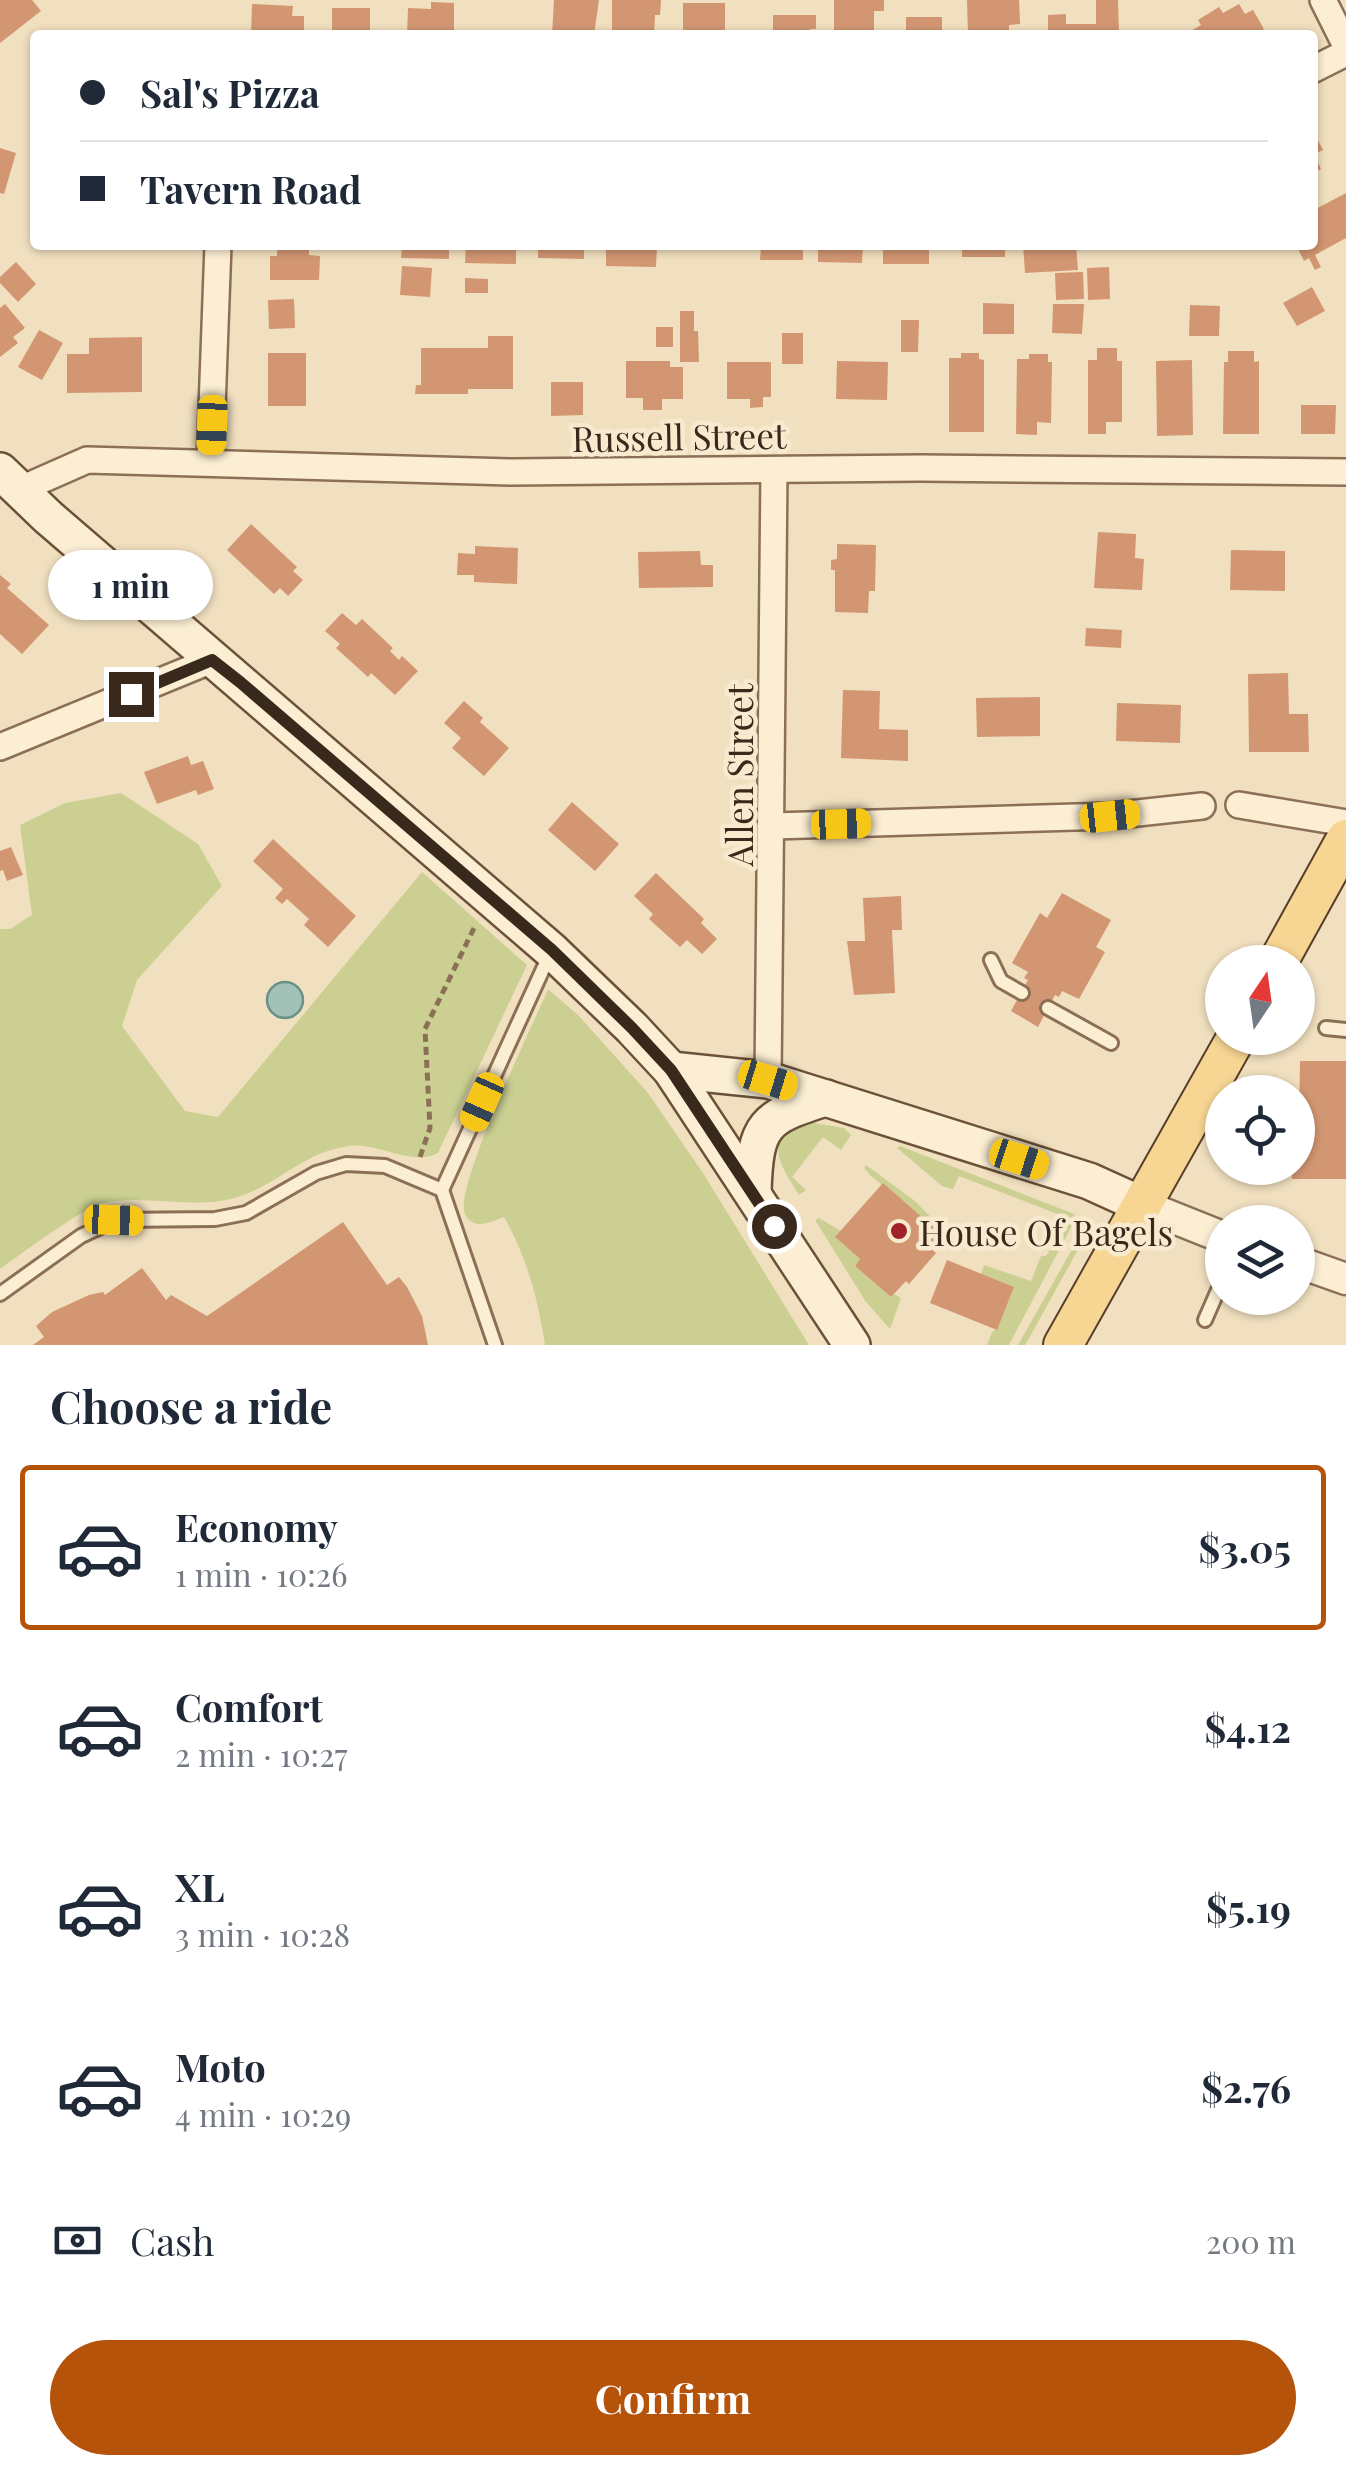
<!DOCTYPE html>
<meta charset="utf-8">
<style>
body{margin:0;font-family:"Playfair Display",serif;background:#f6f6f7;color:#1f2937;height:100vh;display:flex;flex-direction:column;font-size:38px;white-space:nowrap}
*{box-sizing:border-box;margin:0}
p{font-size:32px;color:#747a83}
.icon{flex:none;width:55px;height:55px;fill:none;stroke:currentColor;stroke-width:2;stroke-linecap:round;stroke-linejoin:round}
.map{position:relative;height:1345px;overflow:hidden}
.panel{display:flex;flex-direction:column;background:#fff;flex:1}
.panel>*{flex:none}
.guide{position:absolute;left:30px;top:30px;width:1288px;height:220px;border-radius:10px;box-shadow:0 2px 8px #0004;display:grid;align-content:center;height:220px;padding:0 50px;background:#fff}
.needle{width:65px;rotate:13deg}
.tools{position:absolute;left:1205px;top:945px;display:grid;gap:20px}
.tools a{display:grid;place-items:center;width:110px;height:110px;border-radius:50%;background:#fff;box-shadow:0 2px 8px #0004;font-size:50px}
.end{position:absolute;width:45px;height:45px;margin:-22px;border:12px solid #39291c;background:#fff;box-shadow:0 0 0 5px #fff}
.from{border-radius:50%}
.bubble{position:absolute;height:70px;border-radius:35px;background:#fff;box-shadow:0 2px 8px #0004;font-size:32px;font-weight:700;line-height:70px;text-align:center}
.car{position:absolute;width:30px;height:60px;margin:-30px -15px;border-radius:12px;box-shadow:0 0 8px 2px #0007;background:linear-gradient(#f5c518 24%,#345 0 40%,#f5c518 0 76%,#345 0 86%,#f5c518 0)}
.guide b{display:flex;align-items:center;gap:35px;height:95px;font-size:38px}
.guide b+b{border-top:2px solid #e0e1e3}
.guide i{width:25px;height:25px;background:#1f2937}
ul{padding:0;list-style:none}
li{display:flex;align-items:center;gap:30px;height:165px;margin:0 20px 15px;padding:0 30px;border:5px solid transparent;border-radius:10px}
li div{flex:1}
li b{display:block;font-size:38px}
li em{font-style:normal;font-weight:700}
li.on{border-color:#b45309}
li>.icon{width:90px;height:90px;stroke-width:1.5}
h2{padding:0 50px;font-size:45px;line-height:120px}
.pay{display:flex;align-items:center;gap:25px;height:110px;padding:0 50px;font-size:38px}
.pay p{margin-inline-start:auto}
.button{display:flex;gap:20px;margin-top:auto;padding:20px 50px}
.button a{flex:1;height:115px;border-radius:60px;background:#b45309;color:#fff;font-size:40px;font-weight:700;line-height:115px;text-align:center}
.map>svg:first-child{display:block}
</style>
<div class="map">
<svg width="1346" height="1345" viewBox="0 0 1346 1345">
<rect width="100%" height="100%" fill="#f1e0bf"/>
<!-- green -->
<g fill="#cbd092">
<path d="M121,793l77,51 24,42 -85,94 -15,46 63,85 33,6 204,-245 105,93 -89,188c-26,14 -61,-11 -89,-7 -44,6 -66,34 -103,48 -46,19 -96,-1 -143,9 -19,4 -83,52 -103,66v-340h10l22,-14 -12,-90 45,-22z"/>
<path d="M548,989l31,27 69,77 55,80 106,172h-264c-7,-46 -18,-87 -41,-128 -12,4 -30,15 -39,-3 -12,-26 69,-191 83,-225z"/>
<path d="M803,1121l41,7 7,7 -10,15 -18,-13 -31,40 14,13 -7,5c-13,-22 -27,-38 -18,-62z"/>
<path d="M900,1146l174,68 2,4 -67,127h-22l5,-13 5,-3 17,-42 -33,-13 3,-9 47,16 10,-25h5l10,-16 7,-24 -104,-40 -6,13 -11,-3 -45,-38z"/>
<path d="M866,1165l49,36 30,31 -3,3 -71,-59 -7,-8z"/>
<path d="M819,1218l22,13 -5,7 24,21 -5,7 36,31 3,-3 7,4 -11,31 -24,-27 -51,-82z"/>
<path d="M1087,1223l-2,14 -52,94 -8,14h-7z"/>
</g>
<!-- water -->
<circle fill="#a2c2b8" stroke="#699185" stroke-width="2.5" cx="285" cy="1000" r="18"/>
<!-- building -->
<g fill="#d29672">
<path d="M0,0h32l9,11 -41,32z"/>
<path d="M554,0h45l-5,35h-42z"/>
<path d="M612,0h49l-1,15h-5l-1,20h-42z"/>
<path d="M834,0h50v11h-10v24h-40z"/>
<path d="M967,0h52l1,24 -11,1v10h-41z"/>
<path d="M1096,0h22l1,35h-71v-20l18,-1v10h30z"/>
<path d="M431,2l23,1v32h-47l1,-27 23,1z"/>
<rect x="683" y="3" width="42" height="32"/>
<path d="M252,4l41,2 -1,10h12v17l-53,2z"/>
<path d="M1239,4l6,10 8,-4 11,19 -10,6h-70l17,-10 -3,-5 21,-13 4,6z"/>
<rect x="332" y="8" width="38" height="27"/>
<path d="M773,15h43v14h-6v6h-37z"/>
<rect x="906" y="17" width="36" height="18"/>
<path d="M1312,129l11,21 -9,4 7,15 -9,5z"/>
<path d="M0,148l16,5 -12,41 -4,-1z"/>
<path d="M1346,193v45l-31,17 6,12 -6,3 -6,-12 -5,3 -8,-16h16v-34z"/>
<path d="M277,245h32v10l11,1 -1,24h-49v-24h7z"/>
<path d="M402,245h47v14l-48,-1z"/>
<path d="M466,245h50v19l-51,-1z"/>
<path d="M538,245h46v14l-46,-1z"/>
<path d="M606,245h51l-1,22 -50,-1z"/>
<path d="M803,245v15h-43l1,-14z"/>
<path d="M823,245h40l-1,18 -44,-1v-15z"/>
<path d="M889,245h40v19h-46v-17z"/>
<rect x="962" y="245" width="43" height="12"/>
<path d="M1023,245h53l2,25 -53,3z"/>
<path d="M16,262l20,22 -18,18 -18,-19v-6z"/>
<path d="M402,266l30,2 -2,29 -30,-2z"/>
<path d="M1109,267l1,32 -22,1 -1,-32z"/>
<path d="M1083,272l1,27 -28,1 -1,-27z"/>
<path d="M465,278l23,1v14h-23z"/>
<path d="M1312,287l13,24 -28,15 -14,-23z"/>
<path d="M294,299l1,29 -26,1 -1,-29z"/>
<path d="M983,303l31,1v30h-31z"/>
<path d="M5,304l20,24 -12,9 5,6 -18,14v-49z"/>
<path d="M1053,304h31l-2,30 -30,-1z"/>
<path d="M1190,305l30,1 -1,30h-30z"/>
<path d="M680,311h14v20h4l1,31h-19z"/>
<path d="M901,320h18l-1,32h-17z"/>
<rect x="656" y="327" width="17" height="20"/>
<path d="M39,330l24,13 -21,37 -24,-13z"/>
<rect x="782" y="333" width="21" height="31"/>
<path d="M488,336h25v53h-45v5h-53l1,-9h5v-37h67z"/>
<path d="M142,337v55l-75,1v-39h22v-16z"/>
<path d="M1097,348h20v13h5v61h-16v12h-18v-74h9z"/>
<path d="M1228,351h26v11l5,-1v73h-36l1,-72h4z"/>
<rect x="268" y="353" width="38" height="53"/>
<path d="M961,353h18v6l5,1v72h-35v-74h12z"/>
<path d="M1029,354h19v8h4l-1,61 -14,-1v13l-21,-1 1,-75h12z"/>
<path d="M1192,360l1,75 -36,1 -1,-75z"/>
<path d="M626,361h44v6h13v32h-21v11h-19v-12h-17z"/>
<path d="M837,361l51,1 -1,38 -51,-1z"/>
<path d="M727,362h44v35h-8v10l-13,1v-9h-23z"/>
<path d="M551,382h32v33l-32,1z"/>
<path d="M1301,405h35l-1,29h-34z"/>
<path d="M251,524l46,43 -4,4 10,9 -15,16 -8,-8 -6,6 -47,-44z"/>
<path d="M1098,532l38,2 -1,24 9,1 -2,31 -48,-2z"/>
<path d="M837,544l39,1 -1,46h-6l-1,22 -33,-1v-42h-4v-10l6,-1z"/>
<path d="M475,546l43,2 -1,36 -43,-2v-7h-17l1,-22 17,1z"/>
<path d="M1231,550l54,1v40l-55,-1z"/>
<path d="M700,551l1,14h12v22l-74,1 -1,-36z"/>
<path d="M0,575l11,9 -4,4 42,37 -27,29 -22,-20z"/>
<path d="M342,613l14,12 6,-6 31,29 -3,3 9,9 3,-4 16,15 -23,24 -24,-22 -3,4 -32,-29 4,-4 -15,-13z"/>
<path d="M1086,628l36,2 -1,18 -36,-2z"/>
<path d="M1288,673l1,41h19l1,38h-60l-1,-78z"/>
<path d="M843,690l37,1 -1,38 29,1v31l-67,-3z"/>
<path d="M1040,697v39l-63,1 -1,-39z"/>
<path d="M464,701l19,17 -3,4 29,26 -25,28 -32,-28 9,-10 -17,-15z"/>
<path d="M1117,703l64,2 -1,38 -64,-2z"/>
<path d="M188,756l3,9 12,-4 11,28 -16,6 -2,-5 -39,14 -13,-32z"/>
<path d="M572,802l47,42 -24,27 -47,-41z"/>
<path d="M273,839l83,77 -28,31 -24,-22 5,-6 -22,-20 -5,5 -7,-6 8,-9 -30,-28z"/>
<path d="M11,847l12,28 -16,6 -4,-11 -3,1v-20z"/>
<path d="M656,873l48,46 -3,4 16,16 -15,15 -15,-14 -7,7 -31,-28 4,-5 -19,-18z"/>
<path d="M1062,893l49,27 -15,27 9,5 -26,47 -17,-8 -3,6 -4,-2 -17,32 -27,-16 17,-31 -4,-2 4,-6 -16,-9 28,-50 7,5z"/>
<path d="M901,896l1,34h-10l3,63 -41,2 -7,-54h18l-2,-43z"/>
<path d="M1300,1061h46v118h-54v-11h6z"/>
<path d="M883,1183l59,52 -12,13 6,5 -27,31 -3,-3 -15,16 -36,-31 5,-7 -25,-22z"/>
<path d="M343,1222l44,63 12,-8 8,10 15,29 6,29h-395l11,-8 -8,-11 16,-14 37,-17 14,-3 2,3 37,-27 24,32 5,-5 36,21z"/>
<path d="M947,1260l67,27 -17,43 -67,-27z"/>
</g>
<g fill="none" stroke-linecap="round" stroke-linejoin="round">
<defs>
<g id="service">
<path d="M991,960l10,21 21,12"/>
<path d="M1048,1008l63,35"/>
<path d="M1326,1028l20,2"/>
<path d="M442,1190l107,-234"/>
<path d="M0,1294l81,-58 34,-16 100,-1 31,-6 70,-40 30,-9 39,2 57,24 53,155"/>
<path d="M1205,1320l17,-39"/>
</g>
<g id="minor">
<path d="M1323,0l23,46"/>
<path d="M1312,70l34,-17"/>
<path d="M210,462l8,-217"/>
<path d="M19,490l68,-30 424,12 410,-4 425,4"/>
<path d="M0,747l212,-87"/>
<path d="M1239,805l107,18"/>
<path d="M773,826l337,-10 92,-10"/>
<path d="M768,1080l6,-610"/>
</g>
<g id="tertiary">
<path d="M1142,1205l80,32"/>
<path d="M1298,1262l48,17"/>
</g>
<g id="secondary">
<path d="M0,471l48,46 504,434 80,77 39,42 181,275"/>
<path d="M671,1070l97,10 321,101 53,24"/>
<path d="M753,1192c2,-68 11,-75 73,-94"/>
</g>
<g id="primary">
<path d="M1278,962l68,-123"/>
<path d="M1063,1345l173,-307"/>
</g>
</defs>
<!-- service casing -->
<use href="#service" stroke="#8b7056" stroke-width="18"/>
<!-- minor casing -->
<use href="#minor" stroke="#8b7056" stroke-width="30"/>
<!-- tertiary casing -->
<use href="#tertiary" stroke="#8b7056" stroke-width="35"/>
<!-- secondary casing -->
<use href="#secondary" stroke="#6c5139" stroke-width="40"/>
<!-- primary casing -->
<use href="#primary" stroke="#583e2b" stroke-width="42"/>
<!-- path -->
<path stroke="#8b7056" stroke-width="5" stroke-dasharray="8 5" stroke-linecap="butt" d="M420,1157l10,-29 -5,-99 50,-103"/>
<!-- service -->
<use href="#service" stroke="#fbeed2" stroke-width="12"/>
<!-- minor -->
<use href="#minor" stroke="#fbeed2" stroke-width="25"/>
<!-- tertiary -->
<use href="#tertiary" stroke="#fbeed2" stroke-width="30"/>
<!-- secondary -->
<use href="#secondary" stroke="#fbeed2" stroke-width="35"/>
<!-- primary -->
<use href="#primary" stroke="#f7d593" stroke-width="38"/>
</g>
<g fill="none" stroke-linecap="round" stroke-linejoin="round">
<!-- route -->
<path stroke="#39291c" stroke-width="12" d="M131,694l81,-34 28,22 312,268 80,78 39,42 103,156"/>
</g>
<!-- markers -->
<circle fill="#9e2227" stroke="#f8eacf" stroke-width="4" cx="899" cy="1231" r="10"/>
<g text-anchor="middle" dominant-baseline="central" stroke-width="9" stroke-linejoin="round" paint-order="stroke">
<!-- street labels -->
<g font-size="35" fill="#39291c" stroke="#f8eacf">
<text transform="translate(679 436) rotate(-1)">Russell Street</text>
<text transform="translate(738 775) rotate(-90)">Allen Street</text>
</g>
<!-- poi labels -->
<g font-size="35" fill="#39291c" stroke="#f8eacf" text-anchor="start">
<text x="919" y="1231">House Of Bagels</text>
</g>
</g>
</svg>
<div class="tools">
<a><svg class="needle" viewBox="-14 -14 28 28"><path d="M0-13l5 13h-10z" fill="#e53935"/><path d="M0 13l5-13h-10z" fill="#747a83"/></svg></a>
<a><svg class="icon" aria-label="locate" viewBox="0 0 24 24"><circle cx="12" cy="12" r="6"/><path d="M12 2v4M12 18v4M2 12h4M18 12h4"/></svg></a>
<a><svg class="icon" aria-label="layers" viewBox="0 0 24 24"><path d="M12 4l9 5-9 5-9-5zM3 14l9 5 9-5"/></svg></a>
</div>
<i class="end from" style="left:774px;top:1226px"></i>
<i class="end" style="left:131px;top:694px"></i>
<div class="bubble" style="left:48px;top:550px;width:165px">1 min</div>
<i class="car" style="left:212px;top:425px;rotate:182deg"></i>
<i class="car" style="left:1110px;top:816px;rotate:84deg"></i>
<i class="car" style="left:841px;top:824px;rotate:88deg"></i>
<i class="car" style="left:768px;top:1080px;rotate:107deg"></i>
<i class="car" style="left:482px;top:1102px;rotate:204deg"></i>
<i class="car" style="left:1019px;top:1159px;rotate:108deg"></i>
<i class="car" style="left:114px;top:1220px;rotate:92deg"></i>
<div class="guide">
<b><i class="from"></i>Sal's Pizza</b>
<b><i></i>Tavern Road</b>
</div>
</div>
<section class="panel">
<h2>Choose a ride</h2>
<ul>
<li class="on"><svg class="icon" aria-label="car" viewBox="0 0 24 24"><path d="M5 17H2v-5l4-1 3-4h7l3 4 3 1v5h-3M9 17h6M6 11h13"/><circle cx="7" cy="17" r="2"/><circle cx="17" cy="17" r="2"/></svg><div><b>Economy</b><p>1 min · 10:26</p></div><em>$3.05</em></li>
<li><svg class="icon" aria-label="car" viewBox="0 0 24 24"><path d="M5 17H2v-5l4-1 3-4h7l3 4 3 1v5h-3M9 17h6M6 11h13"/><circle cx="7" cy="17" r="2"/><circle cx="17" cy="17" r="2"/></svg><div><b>Comfort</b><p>2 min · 10:27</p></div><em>$4.12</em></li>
<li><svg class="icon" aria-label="car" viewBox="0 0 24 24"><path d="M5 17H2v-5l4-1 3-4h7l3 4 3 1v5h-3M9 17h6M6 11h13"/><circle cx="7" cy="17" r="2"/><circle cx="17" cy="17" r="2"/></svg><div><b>XL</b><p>3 min · 10:28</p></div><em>$5.19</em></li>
<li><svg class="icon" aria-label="car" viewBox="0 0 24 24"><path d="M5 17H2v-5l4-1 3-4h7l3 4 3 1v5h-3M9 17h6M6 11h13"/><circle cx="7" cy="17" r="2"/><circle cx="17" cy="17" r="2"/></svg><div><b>Moto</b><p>4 min · 10:29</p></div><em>$2.76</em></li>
</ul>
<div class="pay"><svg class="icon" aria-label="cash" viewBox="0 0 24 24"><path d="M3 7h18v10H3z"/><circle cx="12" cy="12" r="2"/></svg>Cash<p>200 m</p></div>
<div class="button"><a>Confirm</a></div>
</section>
